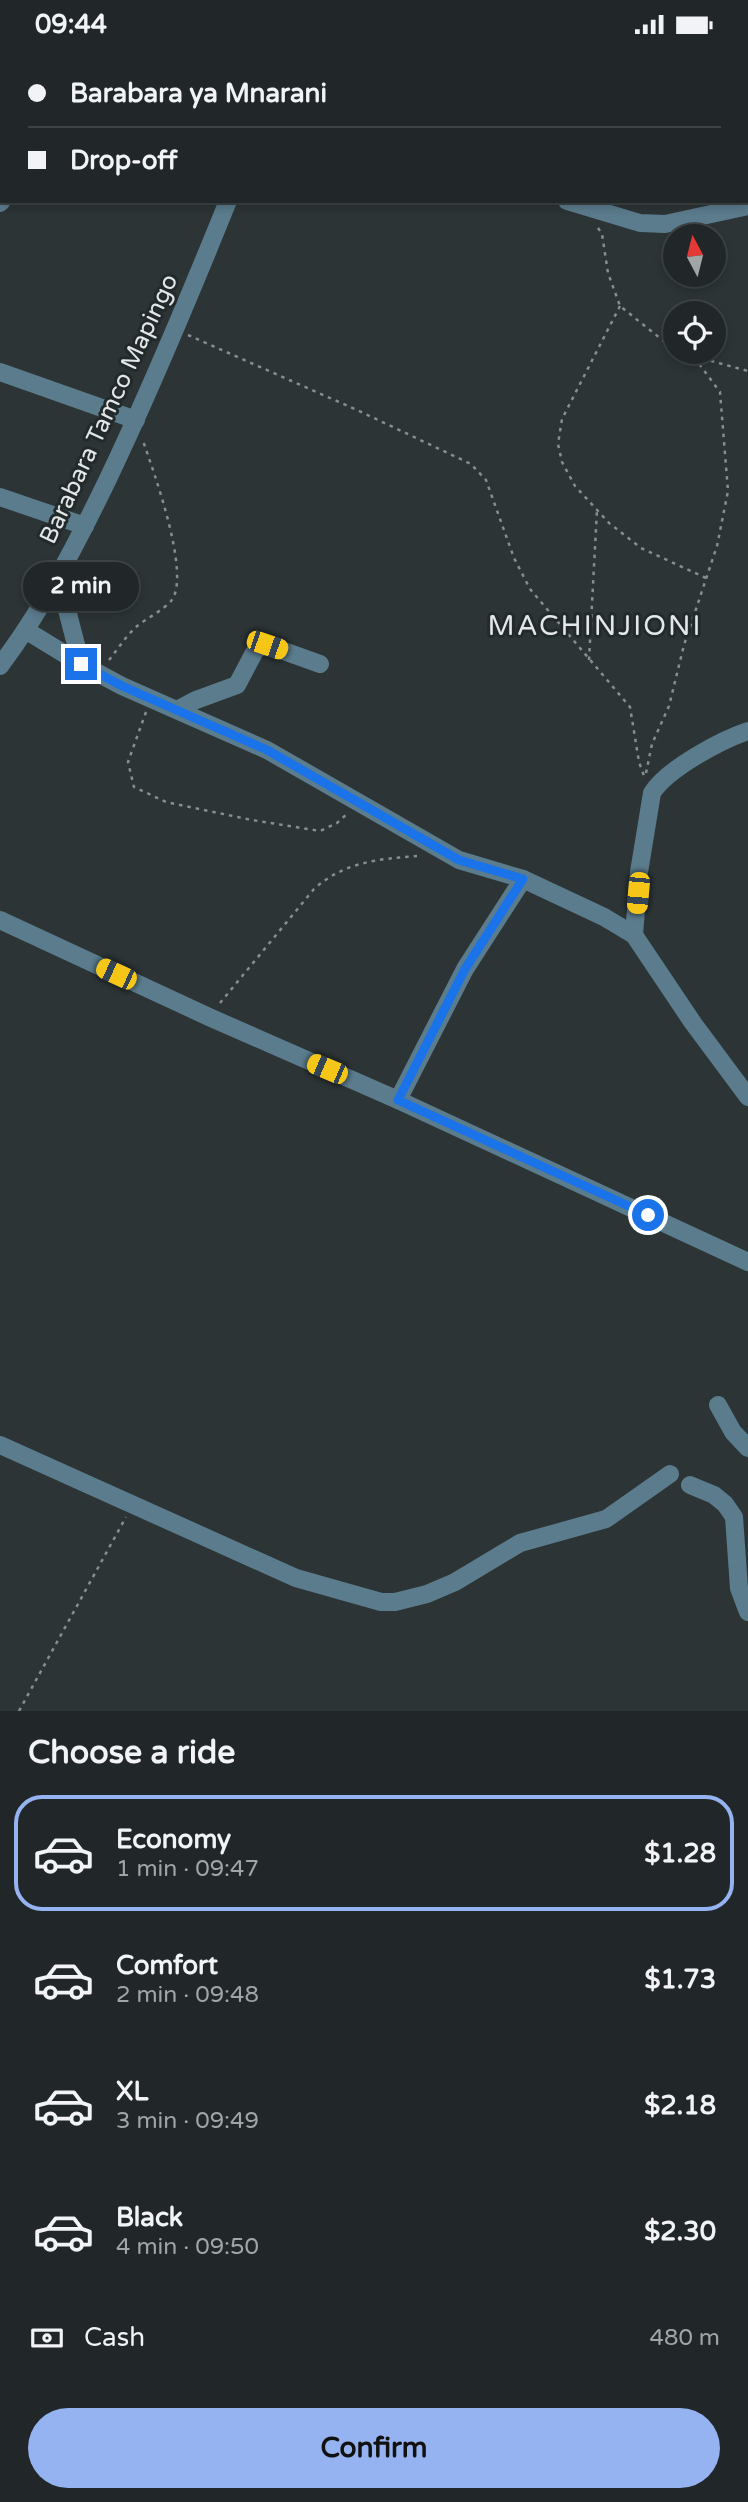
<!DOCTYPE html>
<meta charset="utf-8">
<style>
body{margin:0;font-family:"Varela Round",sans-serif;background:#2d3334;color:#f1f3f6;height:100vh;display:flex;flex-direction:column;font-size:26px;white-space:nowrap}
*{box-sizing:border-box;margin:0}
p{font-size:23px;color:#a2a5a8}
.icon{flex:none;width:38px;height:38px;fill:none;stroke:currentColor;stroke-width:2;stroke-linecap:round;stroke-linejoin:round}
.map{position:relative;height:1662px;overflow:hidden}
.drawer{display:flex;flex-direction:column;background:#212728;flex:1}
.drawer>*{flex:none}
.banner{position:absolute;left:0px;top:0px;width:749px;height:154px;box-shadow:0 4px 10px #0003,0 0 0 2px #3e4445;display:grid;align-content:center;height:154px;padding:0 28px;background:#212728}
.needle{width:46px;rotate:353deg}
.tools{position:absolute;left:663px;top:175px;display:grid;gap:14px}
.tools a{display:grid;place-items:center;width:63px;height:63px;border-radius:50%;background:#212728;box-shadow:0 4px 10px #0003,0 0 0 2px #3e4445;font-size:35px}
.end{position:absolute;width:32px;height:32px;margin:-16px;border:9px solid #1a73e8;background:#fff;box-shadow:0 0 0 4px #fff}
.from{border-radius:50%}
.bubble{position:absolute;height:49px;border-radius:24px;background:#212728;box-shadow:0 4px 10px #0003,0 0 0 2px #3e4445;font-size:23px;font-weight:800;line-height:49px;text-align:center}
.car{position:absolute;width:21px;height:42px;margin:-21px -10px;border-radius:9px;box-shadow:0 0 5px 2px #0007;background:linear-gradient(#f5c518 24%,#345 0 40%,#f5c518 0 76%,#345 0 86%,#f5c518 0)}
.banner b{display:flex;align-items:center;gap:24px;height:66px;font-size:26px}
.banner b+b{border-top:2px solid #3e4445}
.banner i{width:18px;height:18px;background:#f1f3f6}
ul{padding:0;list-style:none}
li{display:flex;align-items:center;gap:21px;height:116px;margin:0 14px 10px;padding:0 14px;border:4px solid transparent;border-radius:28px}
li div{flex:1}
li b{display:block;font-size:26px}
li em{font-style:normal;font-weight:800}
li.current{border-color:#95b2f1}
li>.icon{width:63px;height:63px;stroke-width:1.5}
h2{padding:0 28px;font-size:32px;line-height:84px}
.pay{display:flex;align-items:center;gap:18px;height:77px;padding:0 28px;font-size:26px}
.pay p{margin-inline-start:auto}
.action{display:flex;gap:14px;margin-top:auto;padding:14px 28px}
.action a{flex:1;height:80px;border-radius:42px;background:#95b2f1;color:#111;font-size:28px;font-weight:800;line-height:80px;text-align:center}
.status{display:flex;justify-content:space-between;align-items:center;height:49px;padding:0 35px;background:#212728;direction:ltr}
.status svg{height:19px;fill:currentColor}
.map>svg:first-child{display:block}
</style>
<div class="status"><b>09:44</b><svg viewBox="0 0 49 12"><path d="M0 12V9h3v3zM5 12V6h3v6zM10 12V3h3v9zM15 12V0h3v12zM26 1h20v11H26zM47 4h2v5h-2z"/></svg></div>
<div class="map">
<svg width="748" height="1662" viewBox="0 0 748 1662">
<rect width="100%" height="100%" fill="#2c3435"/>
<g fill="none" stroke-linecap="round" stroke-linejoin="round">
<!-- path -->
<g stroke="#888e8f" stroke-width="2.5" stroke-dasharray="3.5 5" stroke-linecap="butt">
<path d="M421,0l1,2"/>
<path d="M36,2l1,-2"/>
<path d="M544,2l1,-2"/>
<path d="M0,53l2,-3"/>
<path d="M598,179l4,6 6,39 12,33 56,45"/>
<path d="M620,257l-58,113 -4,25 4,18 13,24 34,37 32,25 65,30"/>
<path d="M188,286l169,75 114,54 15,16 28,78 16,31 100,118 9,55 5,14"/>
<path d="M678,303l70,19"/>
<path d="M109,611c9,-11 17,-24 27,-33 11,-9 26,-16 35,-26 21,-25 -18,-131 -28,-160"/>
<path d="M589,611l8,-150"/>
<path d="M146,663l-18,50 6,25 32,15 86,18 68,11 17,-8 11,-10"/>
<path d="M646,724l6,-29 17,-38 15,-61 33,-99 11,-55 -8,-99 -26,-35"/>
<path d="M220,954l94,-114c30,-27 64,-30 103,-33"/>
<path d="M19,1662l107,-194"/>
</g>
<!-- minor -->
<g stroke="#5b7c8d" stroke-width="18">
<path d="M102,2l1,-2"/>
<path d="M274,2v-2"/>
<path d="M567,152l73,22 25,1 83,-18"/>
<path d="M0,154l2,-2"/>
<path d="M0,323l136,48"/>
<path d="M0,448l85,29"/>
<path d="M60,523l6,34 15,58"/>
<path d="M27,582l54,33 41,22 145,64 192,110 64,19 81,38 30,18 59,88 55,74"/>
<path d="M0,617c43,-57 76,-121 107,-185 44,-92 83,-186 121,-280"/>
<path d="M177,661l19,-10 41,-15 19,-36 11,-4 53,19"/>
<path d="M0,871l209,97 189,83 350,162"/>
<path d="M634,886l5,-63 13,-79c15,-24 69,-53 96,-62"/>
<path d="M398,1051l67,-131 58,-90"/>
<path d="M718,1356l15,27 15,16"/>
<path d="M0,1396l296,133 85,24h14l32,-8 28,-12 65,-39 86,-24 64,-45"/>
<path d="M690,1436l24,10 11,9 9,13 5,71 9,24"/>
</g>
</g>
<g fill="none" stroke-linecap="round" stroke-linejoin="round">
<!-- route -->
<path stroke="#1a73e8" stroke-width="9" d="M81,615l41,22 145,64 192,110 64,19 -58,90 -67,131 250,115"/>
</g>
<g text-anchor="middle" dominant-baseline="central" stroke-width="6" stroke-linejoin="round" paint-order="stroke">
<!-- street labels -->
<g font-size="24" fill="#e3e7e8" stroke="#232a2b">
<text transform="translate(109 360) rotate(-65)">Barabara Tamco Mapingo</text>
</g>
<!-- quarter labels -->
<g font-size="28" letter-spacing="2" fill="#e3e7e8" stroke="#232a2b">
<text x="595" y="577">MACHINJIONI</text>
</g>
</g>
</svg>
<div class="tools">
<a><svg class="needle" viewBox="-14 -14 28 28"><path d="M0-13l5 13h-10z" fill="#e53935"/><path d="M0 13l5-13h-10z" fill="#a2a5a8"/></svg></a>
<a><svg class="icon" aria-label="locate" viewBox="0 0 24 24"><circle cx="12" cy="12" r="6"/><path d="M12 2v4M12 18v4M2 12h4M18 12h4"/></svg></a>
</div>
<i class="end from" style="left:648px;top:1166px"></i>
<i class="end" style="left:81px;top:615px"></i>
<div class="bubble" style="left:23px;top:513px;width:116px">2 min</div>
<i class="car" style="left:267px;top:596px;rotate:109deg"></i>
<i class="car" style="left:638px;top:844px;rotate:185deg"></i>
<i class="car" style="left:116px;top:925px;rotate:295deg"></i>
<i class="car" style="left:327px;top:1020px;rotate:293deg"></i>
<div class="banner">
<b><i class="from"></i>Barabara ya Mnarani</b>
<b><i></i>Drop-off</b>
</div>
</div>
<section class="drawer">
<h2>Choose a ride</h2>
<ul>
<li class="current"><svg class="icon" aria-label="car" viewBox="0 0 24 24"><path d="M5 17H2v-5l4-1 3-4h7l3 4 3 1v5h-3M9 17h6M6 11h13"/><circle cx="7" cy="17" r="2"/><circle cx="17" cy="17" r="2"/></svg><div><b>Economy</b><p>1 min · 09:47</p></div><em>$1.28</em></li>
<li><svg class="icon" aria-label="car" viewBox="0 0 24 24"><path d="M5 17H2v-5l4-1 3-4h7l3 4 3 1v5h-3M9 17h6M6 11h13"/><circle cx="7" cy="17" r="2"/><circle cx="17" cy="17" r="2"/></svg><div><b>Comfort</b><p>2 min · 09:48</p></div><em>$1.73</em></li>
<li><svg class="icon" aria-label="car" viewBox="0 0 24 24"><path d="M5 17H2v-5l4-1 3-4h7l3 4 3 1v5h-3M9 17h6M6 11h13"/><circle cx="7" cy="17" r="2"/><circle cx="17" cy="17" r="2"/></svg><div><b>XL</b><p>3 min · 09:49</p></div><em>$2.18</em></li>
<li><svg class="icon" aria-label="car" viewBox="0 0 24 24"><path d="M5 17H2v-5l4-1 3-4h7l3 4 3 1v5h-3M9 17h6M6 11h13"/><circle cx="7" cy="17" r="2"/><circle cx="17" cy="17" r="2"/></svg><div><b>Black</b><p>4 min · 09:50</p></div><em>$2.30</em></li>
</ul>
<div class="pay"><svg class="icon" aria-label="cash" viewBox="0 0 24 24"><path d="M3 7h18v10H3z"/><circle cx="12" cy="12" r="2"/></svg>Cash<p>480 m</p></div>
<div class="action"><a>Confirm</a></div>
</section>
